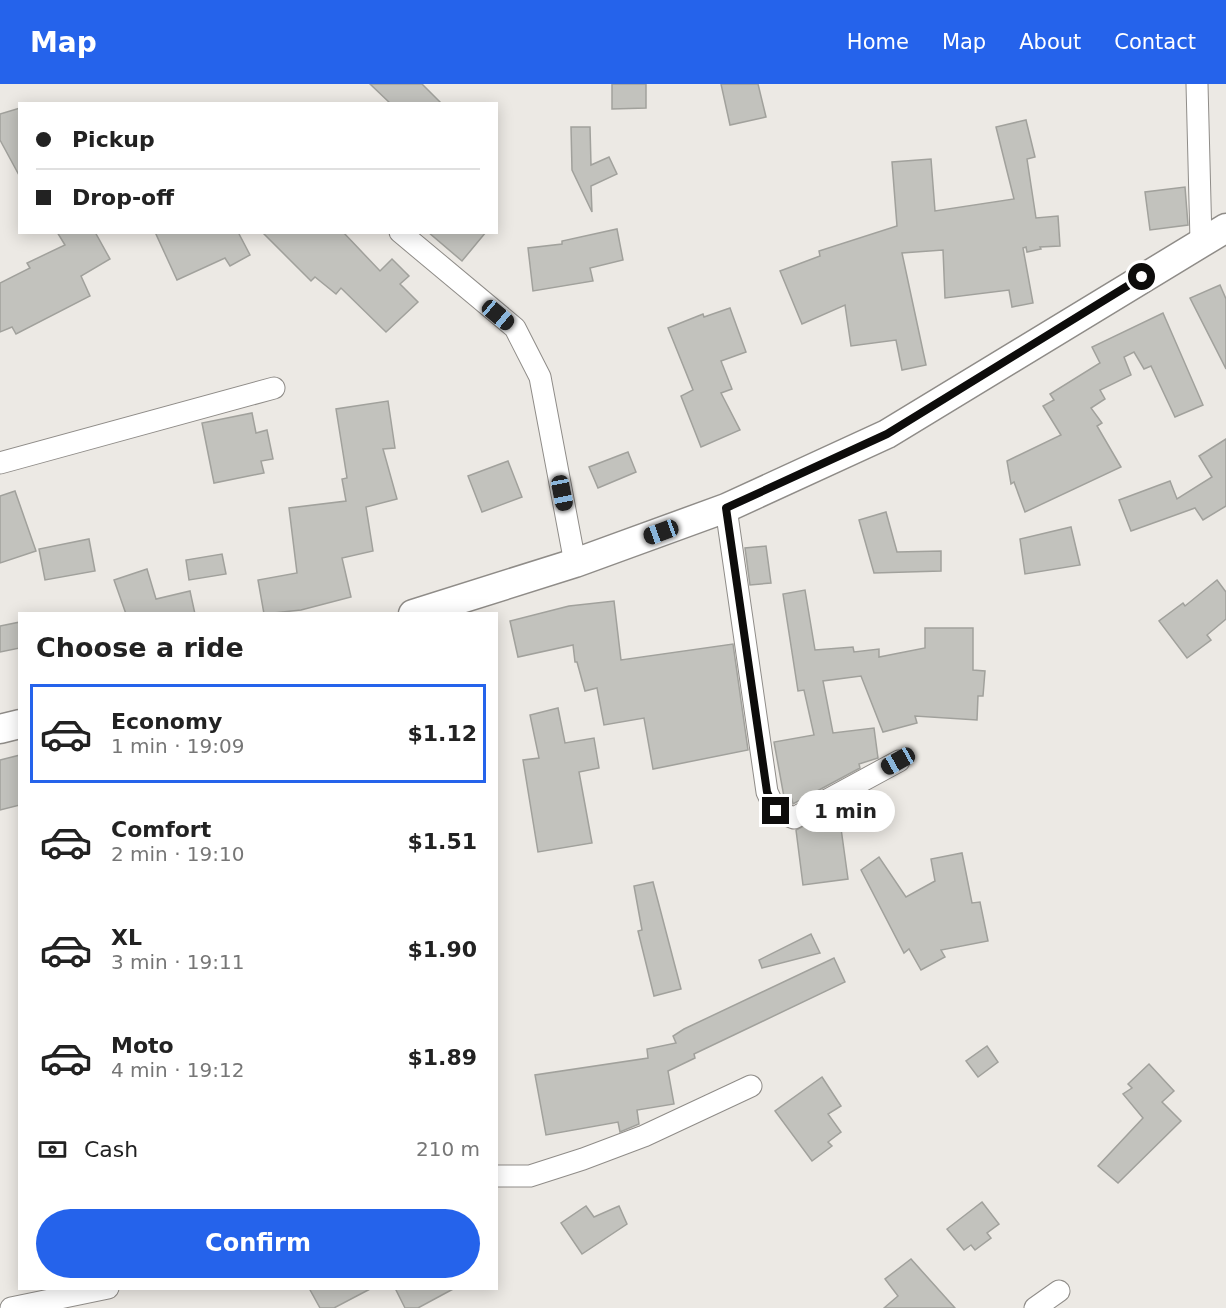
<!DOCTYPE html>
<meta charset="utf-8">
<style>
body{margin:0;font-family:"DejaVu Sans",sans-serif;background:#f6f6f6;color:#222;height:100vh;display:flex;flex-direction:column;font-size:22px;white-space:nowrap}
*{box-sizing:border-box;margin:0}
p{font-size:20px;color:#767676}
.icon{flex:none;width:33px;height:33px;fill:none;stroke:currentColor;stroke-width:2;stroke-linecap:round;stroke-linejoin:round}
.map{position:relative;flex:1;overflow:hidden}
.drawer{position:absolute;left:18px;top:528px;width:480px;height:678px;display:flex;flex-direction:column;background:#fff;border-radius:0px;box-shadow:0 3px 15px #0003}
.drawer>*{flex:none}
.hud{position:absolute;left:18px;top:18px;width:480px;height:132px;border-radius:0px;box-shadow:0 3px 15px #0003;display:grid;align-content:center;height:132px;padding:0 18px;background:#fff}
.end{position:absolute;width:27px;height:27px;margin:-14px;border:8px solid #0d0c0b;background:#fff;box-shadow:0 0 0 3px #fff}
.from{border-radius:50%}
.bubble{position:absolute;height:42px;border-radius:21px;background:#fff;box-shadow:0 3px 15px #0003;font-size:20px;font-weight:700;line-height:42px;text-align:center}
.car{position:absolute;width:18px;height:36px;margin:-18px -9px;border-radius:8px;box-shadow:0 0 4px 2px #0007;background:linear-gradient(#222 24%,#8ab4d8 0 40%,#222 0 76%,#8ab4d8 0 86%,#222 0)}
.hud b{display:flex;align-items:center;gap:21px;height:57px;font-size:22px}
.hud b+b{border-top:2px solid #e0e0e0}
.hud i{width:15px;height:15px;background:#222}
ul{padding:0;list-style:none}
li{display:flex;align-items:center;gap:18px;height:99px;margin:0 12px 9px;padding:0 6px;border:3px solid transparent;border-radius:0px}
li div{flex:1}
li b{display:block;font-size:22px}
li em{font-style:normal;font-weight:700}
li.selected{border-color:#2563eb}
li>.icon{width:54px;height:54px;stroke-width:1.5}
h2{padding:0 18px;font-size:27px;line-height:72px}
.pay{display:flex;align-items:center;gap:15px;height:66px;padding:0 18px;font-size:22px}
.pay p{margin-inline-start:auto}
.action{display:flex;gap:12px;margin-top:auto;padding:12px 18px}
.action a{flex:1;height:69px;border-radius:36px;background:#2563eb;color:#fff;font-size:24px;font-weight:700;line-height:69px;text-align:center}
header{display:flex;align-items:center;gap:36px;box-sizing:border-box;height:84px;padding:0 30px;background:#2563eb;color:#fff}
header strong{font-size:28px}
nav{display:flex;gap:33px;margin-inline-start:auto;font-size:21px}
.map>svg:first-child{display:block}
</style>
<header>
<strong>Map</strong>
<nav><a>Home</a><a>Map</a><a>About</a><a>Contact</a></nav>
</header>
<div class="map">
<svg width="1226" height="1224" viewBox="0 0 1226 1224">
<rect width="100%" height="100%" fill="#ece9e4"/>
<!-- building -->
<g fill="#c2c2bd" stroke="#a1a19c" stroke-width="1.5">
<path d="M370,0h52l20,20h-51z"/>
<path d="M612,0h34v24l-34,1z"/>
<path d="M721,0h37l8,33 -36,8z"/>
<path d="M20,24v69l-20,-37v-26z"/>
<path d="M1026,36l9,37 -8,2 9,59 22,-2 2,30 -20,1 1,2 -14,3 -1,-5 -3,1 10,55 -21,4 -3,-17 -64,8 -2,-48 -41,3 24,112 -24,5 -6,-30 -45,6 -6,-41 -43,19 -22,-53 40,-15 -1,-5 78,-25 -5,-64 39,-3 4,52 79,-12 -18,-72z"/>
<path d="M571,43h19l1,38 18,-8 8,17 -26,12 1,26 -20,-42z"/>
<path d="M1185,103l3,38 -38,5 -5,-38z"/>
<path d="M617,145l6,31 -33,8 3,13 -60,10 -5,-43 34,-4v-3z"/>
<path d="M57,148h38l15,27 -29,17 9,20 -74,38 -4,-7 -12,5v-49l30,-15 -3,-5 38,-18z"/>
<path d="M155,148h83l12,23 -20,11 -5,-8 -48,22z"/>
<path d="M262,148h81l37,39 12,-12 17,17 -9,8 18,18 -32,30 -45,-44 -5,6 -21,-17 -4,4z"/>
<path d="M428,148h58l-24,29z"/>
<path d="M1220,201l6,14v70l-36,-71z"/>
<path d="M730,224l16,44 -25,9 11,28 -11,4 19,37 -39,17 -20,-51 12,-6 -25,-62 35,-14 1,3z"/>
<path d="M1163,229l40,92 -28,12 -24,-51 -7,3 -10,-17 -10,5 7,18 -31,15 5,9 -14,9 11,15 -5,3 24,41 -96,45 -11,-30 -3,2 -4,-23 54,-26 -18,-29 11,-6 -4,-6 50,-31 -8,-16z"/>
<path d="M388,317l7,47 -12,1 14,50 -31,8 7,44 -31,7 9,39 -50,13 -37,4 -6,-34 39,-7 -8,-65 57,-7 -4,-22 5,-1 -11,-69z"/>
<path d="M252,329l4,20 11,-3 6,29 -12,2 3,12 -50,10 -12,-60z"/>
<path d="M1226,355v67l-23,14 -8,-12 -64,23 -12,-31 51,-19 7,18 35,-22 -13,-21z"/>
<path d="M628,368l8,20 -38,16 -9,-21z"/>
<path d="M508,377l14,36 -40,15 -14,-36z"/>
<path d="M15,407l21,60 -36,12v-67z"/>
<path d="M886,428l11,40 44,-1v20l-67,2 -15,-53z"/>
<path d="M1071,443l9,38 -55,9 -5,-35z"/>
<path d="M89,455l6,32 -50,9 -6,-31z"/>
<path d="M766,462l5,37 -21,2 -5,-37z"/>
<path d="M222,470l4,20 -37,6 -3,-20z"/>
<path d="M147,485l9,30 34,-8 5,23h-69l-12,-34z"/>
<path d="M1217,496l9,12v27l-19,16 4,5 -24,18 -28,-37 24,-18 2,3z"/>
<path d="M805,506l10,60 38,-3 1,5 25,-3v8l46,-9v-20h48v42l12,1 -2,25h-5l-1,24 -62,-4 2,7 -34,9 -22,-56 -38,5 10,52 41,-5 4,30 -19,6 1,4 -67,36 -2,-8 -7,1 -10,-55 40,-7 -10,-45 -6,1 -15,-97z"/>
<path d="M614,517l7,59 112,-16 15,106 -95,19 -9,-51 -40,7 -7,-37 -12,3 -8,-29h-2l-2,-17 -55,12 -8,-36 59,-15z"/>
<path d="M20,538v26l-20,4v-26z"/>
<path d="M558,624l7,35 29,-5 5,30 -20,4 13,71 -54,9 -15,-92 16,-2 -9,-43z"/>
<path d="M20,671v50l-20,5v-50z"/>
<path d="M870,707l6,16 -36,14 8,58 -45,6 -7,-55z"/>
<path d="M962,769l10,50 8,-1 8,39 -47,9 4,7 -24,13 -12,-21 -5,4 -43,-83 18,-13 27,40 29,-16 -4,-22z"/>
<path d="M653,798l28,107 -27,7 -16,-65 4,-1 -8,-44z"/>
<path d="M811,850l9,19 -58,15 -3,-8z"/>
<path d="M834,874l11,24 -151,72 1,4 -27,13 6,33 -37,6 2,14 -19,8 -2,-10 -72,13 -11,-60 113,-17 -1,-9 29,-6 -3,-7 11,-7z"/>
<path d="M987,962l11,16 -20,15 -12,-16z"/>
<path d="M1149,980l25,27 -12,11 19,19 -63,62 -20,-17 45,-48 -20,-24 9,-6 -4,-4z"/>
<path d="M822,993l19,29 -13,8 13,18 -13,10 4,4 -20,15 -37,-50z"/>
<path d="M982,1118l17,22 -12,9 4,5 -16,12 -4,-5 -7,5 -17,-21z"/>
<path d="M586,1122l8,11 25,-11 8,18 -45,30 -21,-31z"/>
<path d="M911,1175l44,49h-71l14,-12 -13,-17z"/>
<path d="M309,1204h63l-38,20h-14z"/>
<path d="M395,1204h60l-37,20h-13z"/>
</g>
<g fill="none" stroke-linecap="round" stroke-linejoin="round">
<defs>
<g id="street">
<path d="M1197,0l4,157"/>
<path d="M400,148l115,96 25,49 35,186"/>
<path d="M0,379l274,-75"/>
<path d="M726,424l41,284 9,19 18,7 105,-57"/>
<path d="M496,1092h34l53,-17 61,-23 107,-50"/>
<path d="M11,1224l97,-20"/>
<path d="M1035,1224l24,-17"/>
</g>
<g id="secondary">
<path d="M413,530l162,-51 151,-55 161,-74 339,-206"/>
<path d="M0,645l20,-5"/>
</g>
</defs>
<!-- street casing -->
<use href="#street" stroke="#8f8c88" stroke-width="23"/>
<!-- secondary casing -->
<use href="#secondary" stroke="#8f8c88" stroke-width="31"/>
<!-- street -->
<use href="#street" stroke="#fff" stroke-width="21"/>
<!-- secondary -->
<use href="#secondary" stroke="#fff" stroke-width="28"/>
</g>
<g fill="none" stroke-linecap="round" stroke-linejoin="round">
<!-- route -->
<path stroke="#0d0c0b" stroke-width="8" d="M776,727l-9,-19 -41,-284 161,-74 255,-157"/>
</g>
</svg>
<i class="end from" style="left:1142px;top:193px"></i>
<i class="end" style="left:776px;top:727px"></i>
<div class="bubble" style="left:796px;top:706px;width:99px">1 min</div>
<i class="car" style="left:498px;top:231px;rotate:130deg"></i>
<i class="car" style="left:562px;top:409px;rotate:169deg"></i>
<i class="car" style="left:661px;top:448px;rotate:250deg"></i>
<i class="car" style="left:898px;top:677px;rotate:241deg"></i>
<div class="hud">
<b><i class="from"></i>Pickup</b>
<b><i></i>Drop-off</b>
</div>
<section class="drawer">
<h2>Choose a ride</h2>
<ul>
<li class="selected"><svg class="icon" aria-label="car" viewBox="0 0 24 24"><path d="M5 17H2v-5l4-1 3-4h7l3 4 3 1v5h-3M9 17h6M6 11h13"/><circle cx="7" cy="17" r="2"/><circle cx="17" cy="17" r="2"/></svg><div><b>Economy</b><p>1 min · 19:09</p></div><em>$1.12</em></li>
<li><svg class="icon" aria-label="car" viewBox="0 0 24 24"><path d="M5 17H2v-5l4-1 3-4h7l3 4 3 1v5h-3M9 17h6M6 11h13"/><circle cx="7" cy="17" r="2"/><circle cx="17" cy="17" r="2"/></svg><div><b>Comfort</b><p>2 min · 19:10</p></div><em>$1.51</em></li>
<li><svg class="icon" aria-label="car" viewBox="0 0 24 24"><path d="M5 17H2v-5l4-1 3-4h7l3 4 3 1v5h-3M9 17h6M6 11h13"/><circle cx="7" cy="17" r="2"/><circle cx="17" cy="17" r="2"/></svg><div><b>XL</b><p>3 min · 19:11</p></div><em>$1.90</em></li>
<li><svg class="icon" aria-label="car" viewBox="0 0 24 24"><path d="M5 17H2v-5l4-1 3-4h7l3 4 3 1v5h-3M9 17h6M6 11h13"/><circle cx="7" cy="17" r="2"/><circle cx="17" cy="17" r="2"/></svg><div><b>Moto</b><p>4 min · 19:12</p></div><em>$1.89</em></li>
</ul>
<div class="pay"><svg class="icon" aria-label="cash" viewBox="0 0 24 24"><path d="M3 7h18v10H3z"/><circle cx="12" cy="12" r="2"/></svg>Cash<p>210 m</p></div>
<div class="action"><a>Confirm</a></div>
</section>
</div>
